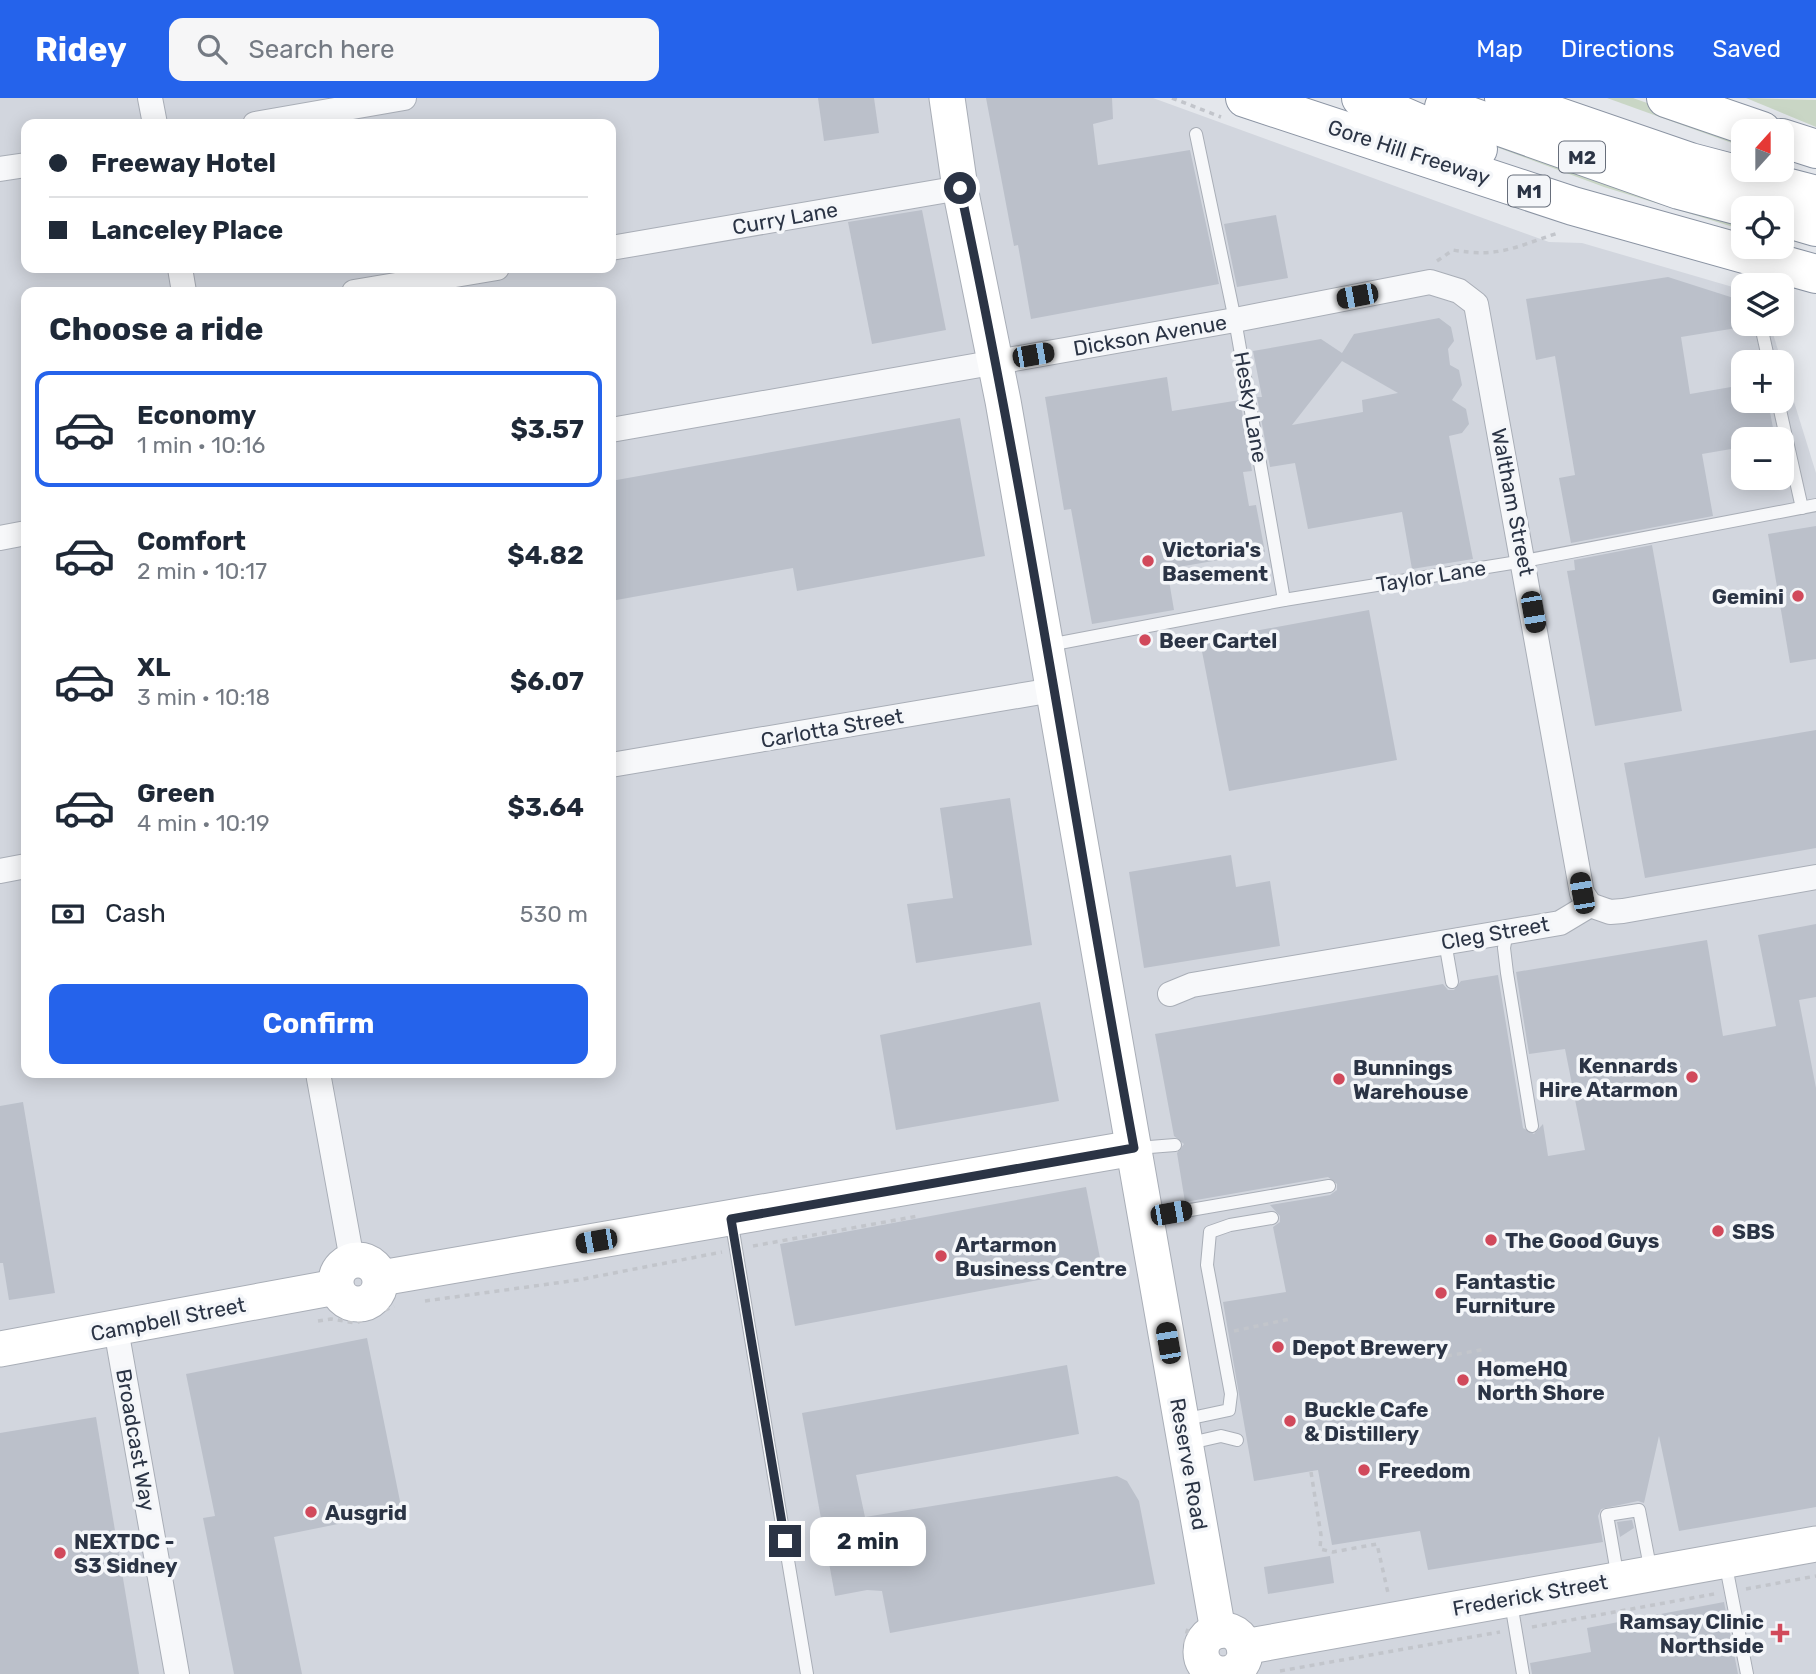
<!DOCTYPE html>
<meta charset="utf-8">
<style>
body{margin:0;font-family:Rubik,sans-serif;background:#f6f6f7;color:#1f2937;height:100vh;display:flex;flex-direction:column;font-size:26px;white-space:nowrap}
*{box-sizing:border-box;margin:0}
p{font-size:23px;color:#747a83}
.icon{flex:none;width:38px;height:38px;fill:none;stroke:currentColor;stroke-width:2;stroke-linecap:round;stroke-linejoin:round}
.map{position:relative;flex:1;overflow:hidden}
.drawer{position:absolute;left:21px;top:189px;width:595px;height:791px;display:flex;flex-direction:column;background:#fff;border-radius:14px;box-shadow:0 4px 18px #0003}
.drawer>*{flex:none}
.hud{position:absolute;left:21px;top:21px;width:595px;height:154px;border-radius:14px;box-shadow:0 4px 18px #0003;display:grid;align-content:center;height:154px;padding:0 28px;background:#fff}
.needle{width:46px;rotate:21deg}
.tools{position:absolute;left:1731px;top:21px;display:grid;gap:14px}
.tools a{display:grid;place-items:center;width:63px;height:63px;border-radius:14px;background:#fff;box-shadow:0 4px 18px #0003;font-size:35px}
.end{position:absolute;width:32px;height:32px;margin:-16px;border:9px solid #2b3445;background:#fff;box-shadow:0 0 0 4px #fff}
.from{border-radius:50%}
.bubble{position:absolute;height:49px;border-radius:14px;background:#fff;box-shadow:0 4px 18px #0003;font-size:23px;font-weight:700;line-height:49px;text-align:center}
.car{position:absolute;width:21px;height:42px;margin:-21px -10px;border-radius:9px;box-shadow:0 0 5px 2px #0007;background:linear-gradient(#222 24%,#8ab4d8 0 40%,#222 0 76%,#8ab4d8 0 86%,#222 0)}
.hud b{display:flex;align-items:center;gap:24px;height:66px;font-size:26px}
.hud b+b{border-top:2px solid #e0e1e3}
.hud i{width:18px;height:18px;background:#1f2937}
ul{padding:0;list-style:none}
li{display:flex;align-items:center;gap:21px;height:116px;margin:0 14px 10px;padding:0 14px;border:4px solid transparent;border-radius:14px}
li div{flex:1}
li b{display:block;font-size:26px}
li em{font-style:normal;font-weight:700}
li.current{border-color:#2563eb}
li>.icon{width:63px;height:63px;stroke-width:1.5}
h2{padding:0 28px;font-size:32px;line-height:84px}
.pay{display:flex;align-items:center;gap:18px;height:77px;padding:0 28px;font-size:26px}
.pay p{margin-inline-start:auto}
.action{display:flex;gap:14px;margin-top:auto;padding:14px 28px}
.action a{flex:1;height:80px;border-radius:14px;background:#2563eb;color:#fff;font-size:28px;font-weight:700;line-height:80px;text-align:center}
header{display:flex;align-items:center;gap:42px;box-sizing:border-box;height:98px;padding:0 35px;background:#2563eb;color:#fff}
header strong{font-size:33px}
nav{display:flex;gap:38px;margin-inline-start:auto;font-size:24px}
.search{width:490px;height:63px;background:#f6f6f7;display:flex;align-items:center;gap:18px;box-sizing:border-box;padding:0 24px;border-radius:14px;color:#747a83;font-size:26px}
.map>svg:first-child{display:block}
</style>
<header>
<strong>Ridey</strong>
<div class="search"><svg class="icon" aria-label="search" viewBox="0 0 24 24"><circle cx="10" cy="10" r="6"/><path d="M15 15l6 6"/></svg>Search here</div>
<nav><a>Map</a><a>Directions</a><a>Saved</a></nav>
</header>
<div class="map">
<svg width="1816" height="1576" viewBox="0 0 1816 1576">
<rect width="100%" height="100%" fill="#e4e7ec"/>
<!-- built -->
<path fill="#d2d6de" fill-rule="evenodd" d="M0,0h1153l396,144 33,1 161,47v34h27l46,149v1201h-1816zM26,26h585v144h-585zM26,194h585v781h-585zM1743,264h39v39h-39zM1743,341h39v39h-39z"/>
<!-- green -->
<g fill="#c9d6c5">
<path d="M1607,0h26l110,39v10z"/>
<path d="M1746,0l70,2v27z"/>
<path d="M1407,16l336,108v8l-139,-43z"/>
</g>
<!-- building -->
<g fill="#bbc0ca" fill-rule="evenodd">
<path d="M818,0h56l5,35 -55,8z"/>
<path d="M986,0h126l1,21 -20,5 5,41 92,-15 29,134 -188,35 -13,-74 -4,1z"/>
<path d="M922,112l24,120 -74,14 -24,-122z"/>
<path d="M1276,117l12,63 -51,9 -13,-63z"/>
<path d="M1668,179l75,24v26l-62,10 9,57 53,-9v16h25l7,38h-32v8l-41,7 11,62 -142,27 -12,-65 16,-3 -20,-119 -19,4 -10,-61z"/>
<path d="M1439,220l12,9 3,14 -6,8 2,16 9,5 3,15 -10,15 14,9 3,15 -7,9 -13,3 24,123 -61,10 -10,-57 -94,17 -13,-66 -25,4 -13,-70h5l-9,-46 68,-12 21,14 12,-19zM1342,263l56,32 -36,7 1,12 -71,13z"/>
<path d="M1167,279l5,34 68,-11 12,71 -9,1 6,34 7,-1 9,47 -98,17 7,41 -82,14 -21,-115 -7,1 -19,-113z"/>
<path d="M960,320l25,138 -188,35 -4,-23 -182,33v-120z"/>
<path d="M1816,428v133l-26,4 -22,-129z"/>
<path d="M1652,447l30,166 -87,15 -28,-155 8,-1 -1,-10z"/>
<path d="M1369,512l28,150 -168,31 -29,-150z"/>
<path d="M1816,632v118l-171,30 -21,-115z"/>
<path d="M1010,700l22,147 -116,18 -9,-59 46,-6 -13,-90z"/>
<path d="M1231,757l5,32 34,-6 10,65 -136,22 -15,-96z"/>
<path d="M1816,826v73l-17,3 17,88v419l-137,24 -20,-95 -15,67 -6,-2 -37,8 -3,7 5,26 -175,28 -8,-39 -88,14 -14,-75 -64,11 -31,-179 63,-10 -13,-65 7,-5v-6l-10,-11 60,-10 7,-5v-6l-9,-7 -143,25 -8,-49 7,-9 -10,-8 -19,-102 288,-50 5,6h6l7,-9 37,-6 25,153 11,6 9,-10 5,32 37,-6 -20,-101 -36,5 -13,-82 191,-32 16,96 53,-10 -18,-91z"/>
<path d="M1040,904l19,99 -163,29 -16,-95z"/>
<path d="M23,1004l32,191 -46,7 -6,-37h-3v-157z"/>
<path d="M1086,1089l16,81 -307,58 -15,-82z"/>
<path d="M367,1240l35,173 -128,26 28,137h-68l-31,-156 12,-2 -29,-142z"/>
<path d="M1067,1267l12,69 -223,41 9,42 252,-41 10,5 12,20 16,83 -265,49 -8,-42 -15,-1 -32,6 -33,-183z"/>
<path d="M96,1319l43,257h-139v-241z"/>
<path d="M1632,1422l2,8 -14,9 -3,-15z"/>
<path d="M1330,1458l4,27 -66,11 -4,-27z"/>
<path d="M1724,1504l14,72h-206l-2,-11 61,-11 -4,-24z"/>
</g>
<g fill="none" stroke-linecap="round" stroke-linejoin="round">
<defs>
<g id="lane">
<path d="M1196,36l39,186 49,280"/>
<path d="M1761,228l8,36"/>
<path d="M1778,303l24,107"/>
<path d="M1049,547l235,-45 240,-39 292,-56"/>
<path d="M1507,833l-3,17 3,25 25,153"/>
<path d="M1445,844l7,40"/>
<path d="M1137,1050l38,-3"/>
<path d="M1150,1119l179,-31"/>
<path d="M731,1121l76,455"/>
<path d="M1182,1322l47,-10 2,-16 -24,-129 3,-33 20,-7 42,-7"/>
<path d="M1186,1346l35,-8 16,4"/>
<path d="M1725,1463l22,113"/>
<path d="M1618,1481l-11,-64 32,-5 12,62"/>
<path d="M1511,1505l12,71"/>
</g>
<g id="street">
<path d="M150,0l5,26"/>
<path d="M255,26l149,-26"/>
<path d="M0,71l26,-4"/>
<path d="M611,150l349,-60"/>
<path d="M180,170l4,24"/>
<path d="M354,194l143,-24"/>
<path d="M611,332l624,-110 195,-38 29,9 17,13 106,589 8,12"/>
<path d="M0,440l26,-5"/>
<path d="M611,667l442,-75"/>
<path d="M0,773l26,-5"/>
<path d="M1170,896l22,-9 368,-62 30,-18 20,7 13,-1 193,-34"/>
<path d="M318,975l34,187"/>
<path d="M116,1231l61,345"/>
</g>
<g id="secondary">
<path d="M947,0l13,90 43,213 215,1230"/>
<circle cx="358" cy="1184" r="22"/>
<path d="M381,1180l753,-130"/>
<path d="M0,1251l336,-62"/>
<circle cx="1223" cy="1554" r="22"/>
<path d="M1244,1549l572,-103"/>
</g>
<g id="highway">
<path d="M1245,0l328,108 243,68"/>
<path d="M1361,0l117,51"/>
<path d="M1504,0l186,64 126,33"/>
<path d="M1666,0l96,33"/>
<path d="M1444,9l235,83 68,18"/>
<path d="M1782,40l34,11"/>
<path d="M1782,119l34,10"/>
</g>
</defs>
<!-- lane casing -->
<use href="#lane" stroke="#a9aeb7" stroke-width="14"/>
<!-- street casing -->
<use href="#street" stroke="#a9aeb7" stroke-width="26"/>
<!-- secondary casing -->
<use href="#secondary" stroke="#a9aeb7" stroke-width="37"/>
<!-- highway casing -->
<use href="#highway" stroke="#8b94a3" stroke-width="40"/>
<!-- path -->
<g stroke="#c2c5cb" stroke-width="3.5" stroke-dasharray="5 5" stroke-linecap="butt">
<path d="M1172,0l49,19"/>
<path d="M1437,163l16,-11c46,8 62,-3 105,-17"/>
<path d="M753,1148l165,-30"/>
<path d="M425,1203l153,-21 144,-28"/>
<path d="M318,1223l13,-2 25,4 38,-17"/>
<path d="M1234,1233l56,-12"/>
<path d="M1447,1258l39,-7"/>
<path d="M1311,1374l10,63 -1,14 13,3 44,-8 11,49"/>
<path d="M1746,1491l70,-13"/>
<path d="M1532,1529l182,-33"/>
<path d="M1188,1531c-5,12 -3,34 5,45"/>
<path d="M1280,1573l220,-39"/>
</g>
<!-- lane -->
<use href="#lane" stroke="#f7f8fa" stroke-width="12"/>
<!-- street -->
<use href="#street" stroke="#f7f8fa" stroke-width="24"/>
<!-- secondary -->
<use href="#secondary" stroke="#fff" stroke-width="35"/>
<!-- highway -->
<use href="#highway" stroke="#fff" stroke-width="38"/>
</g>
<g fill="none" stroke-linecap="round" stroke-linejoin="round">
<!-- route -->
<path stroke="#2b3445" stroke-width="9" d="M785,1443l-54,-322 403,-71c-59,-319 -106,-642 -174,-960"/>
</g>
<!-- markers -->
<g fill="#d1495b" stroke="#f4f6f9" stroke-width="2.5">
<circle cx="1148" cy="463" r="7"/>
<circle cx="1798" cy="498" r="7"/>
<circle cx="1145" cy="542" r="7"/>
<circle cx="1692" cy="979" r="7"/>
<circle cx="1339" cy="981" r="7"/>
<circle cx="1718" cy="1133" r="7"/>
<circle cx="1491" cy="1142" r="7"/>
<circle cx="941" cy="1158" r="7"/>
<circle cx="1441" cy="1195" r="7"/>
<circle cx="1278" cy="1249" r="7"/>
<circle cx="1463" cy="1282" r="7"/>
<circle cx="1290" cy="1323" r="7"/>
<circle cx="1364" cy="1372" r="7"/>
<circle cx="311" cy="1414" r="7"/>
<circle cx="60" cy="1455" r="7"/>
<path d="M1776.5 1524.5h7v7h7v7h-7v7h-7v-7h-7v-7h7z"/>
</g>
<g text-anchor="middle" dominant-baseline="central" stroke-width="7" stroke-linejoin="round" paint-order="stroke">
<!-- shield labels -->
<g fill="#f4f6f9" stroke="#676e7b" stroke-width="2">
<rect x="1559" y="43.5" width="46" height="31" rx="5"/>
<rect x="1508" y="77.5" width="42" height="31" rx="5"/>
</g>
<g font-size="19" font-weight="bold" fill="#2b3445">
<text x="1582" y="59">M2</text>
<text x="1529" y="93">M1</text>
</g>
<!-- street labels -->
<g font-size="21" fill="#2b3445" stroke="#f4f6f9">
<text transform="translate(1409 54) rotate(18)">Gore Hill Freeway</text>
<text transform="translate(785 120) rotate(-10)">Curry Lane</text>
<text transform="translate(1150 237) rotate(-10)">Dickson Avenue</text>
<text transform="translate(1251 309) rotate(80)">Hesky Lane</text>
<text transform="translate(1513 404) rotate(79)">Waltham Street</text>
<text transform="translate(1431 478) rotate(-9)">Taylor Lane</text>
<text transform="translate(832 630) rotate(-10)">Carlotta Street</text>
<text transform="translate(1495 835) rotate(-10)">Cleg Street</text>
<text transform="translate(168 1221) rotate(-11)">Campbell Street</text>
<text transform="translate(136 1342) rotate(80)">Broadcast Way</text>
<text transform="translate(1189 1366) rotate(80)">Reserve Road</text>
<text transform="translate(1530 1497) rotate(-10)">Frederick Street</text>
</g>
<!-- poi labels -->
<g font-size="21" font-weight="bold" fill="#2b3445" stroke="#f4f6f9" text-anchor="start">
<text x="1162" y="451">Victoria's<tspan x="1162" dy="24">Basement</tspan></text>
<text x="1784" y="498" text-anchor="end">Gemini</text>
<text x="1159" y="542">Beer Cartel</text>
<text x="1678" y="967" text-anchor="end">Kennards<tspan x="1678" dy="24">Hire Atarmon</tspan></text>
<text x="1353" y="969">Bunnings<tspan x="1353" dy="24">Warehouse</tspan></text>
<text x="1732" y="1133">SBS</text>
<text x="1505" y="1142">The Good Guys</text>
<text x="955" y="1146">Artarmon<tspan x="955" dy="24">Business Centre</tspan></text>
<text x="1455" y="1183">Fantastic<tspan x="1455" dy="24">Furniture</tspan></text>
<text x="1292" y="1249">Depot Brewery</text>
<text x="1477" y="1270">HomeHQ<tspan x="1477" dy="24">North Shore</tspan></text>
<text x="1304" y="1311">Buckle Cafe<tspan x="1304" dy="24">&amp; Distillery</tspan></text>
<text x="1378" y="1372">Freedom</text>
<text x="325" y="1414">Ausgrid</text>
<text x="74" y="1443">NEXTDC -<tspan x="74" dy="24">S3 Sidney</tspan></text>
<text x="1764" y="1523" text-anchor="end">Ramsay Clinic<tspan x="1764" dy="24">Northside</tspan></text>
</g>
</g>
</svg>
<div class="tools">
<a><svg class="needle" viewBox="-14 -14 28 28"><path d="M0-13l5 13h-10z" fill="#e53935"/><path d="M0 13l5-13h-10z" fill="#747a83"/></svg></a>
<a><svg class="icon" aria-label="locate" viewBox="0 0 24 24"><circle cx="12" cy="12" r="6"/><path d="M12 2v4M12 18v4M2 12h4M18 12h4"/></svg></a>
<a><svg class="icon" aria-label="layers" viewBox="0 0 24 24"><path d="M12 4l9 5-9 5-9-5zM3 14l9 5 9-5"/></svg></a>
<a>+</a>
<a>−</a>
</div>
<i class="end from" style="left:960px;top:90px"></i>
<i class="end" style="left:785px;top:1443px"></i>
<div class="bubble" style="left:810px;top:1419px;width:116px">2 min</div>
<i class="car" style="left:1357px;top:198px;rotate:259deg"></i>
<i class="car" style="left:1033px;top:257px;rotate:80deg"></i>
<i class="car" style="left:1533px;top:514px;rotate:170deg"></i>
<i class="car" style="left:1582px;top:795px;rotate:350deg"></i>
<i class="car" style="left:1171px;top:1115px;rotate:80deg"></i>
<i class="car" style="left:596px;top:1143px;rotate:260deg"></i>
<i class="car" style="left:1168px;top:1245px;rotate:350deg"></i>
<div class="hud">
<b><i class="from"></i>Freeway Hotel</b>
<b><i></i>Lanceley Place</b>
</div>
<section class="drawer">
<h2>Choose a ride</h2>
<ul>
<li class="current"><svg class="icon" aria-label="car" viewBox="0 0 24 24"><path d="M5 17H2v-5l4-1 3-4h7l3 4 3 1v5h-3M9 17h6M6 11h13"/><circle cx="7" cy="17" r="2"/><circle cx="17" cy="17" r="2"/></svg><div><b>Economy</b><p>1 min · 10:16</p></div><em>$3.57</em></li>
<li><svg class="icon" aria-label="car" viewBox="0 0 24 24"><path d="M5 17H2v-5l4-1 3-4h7l3 4 3 1v5h-3M9 17h6M6 11h13"/><circle cx="7" cy="17" r="2"/><circle cx="17" cy="17" r="2"/></svg><div><b>Comfort</b><p>2 min · 10:17</p></div><em>$4.82</em></li>
<li><svg class="icon" aria-label="car" viewBox="0 0 24 24"><path d="M5 17H2v-5l4-1 3-4h7l3 4 3 1v5h-3M9 17h6M6 11h13"/><circle cx="7" cy="17" r="2"/><circle cx="17" cy="17" r="2"/></svg><div><b>XL</b><p>3 min · 10:18</p></div><em>$6.07</em></li>
<li><svg class="icon" aria-label="car" viewBox="0 0 24 24"><path d="M5 17H2v-5l4-1 3-4h7l3 4 3 1v5h-3M9 17h6M6 11h13"/><circle cx="7" cy="17" r="2"/><circle cx="17" cy="17" r="2"/></svg><div><b>Green</b><p>4 min · 10:19</p></div><em>$3.64</em></li>
</ul>
<div class="pay"><svg class="icon" aria-label="cash" viewBox="0 0 24 24"><path d="M3 7h18v10H3z"/><circle cx="12" cy="12" r="2"/></svg>Cash<p>530 m</p></div>
<div class="action"><a>Confirm</a></div>
</section>
</div>
